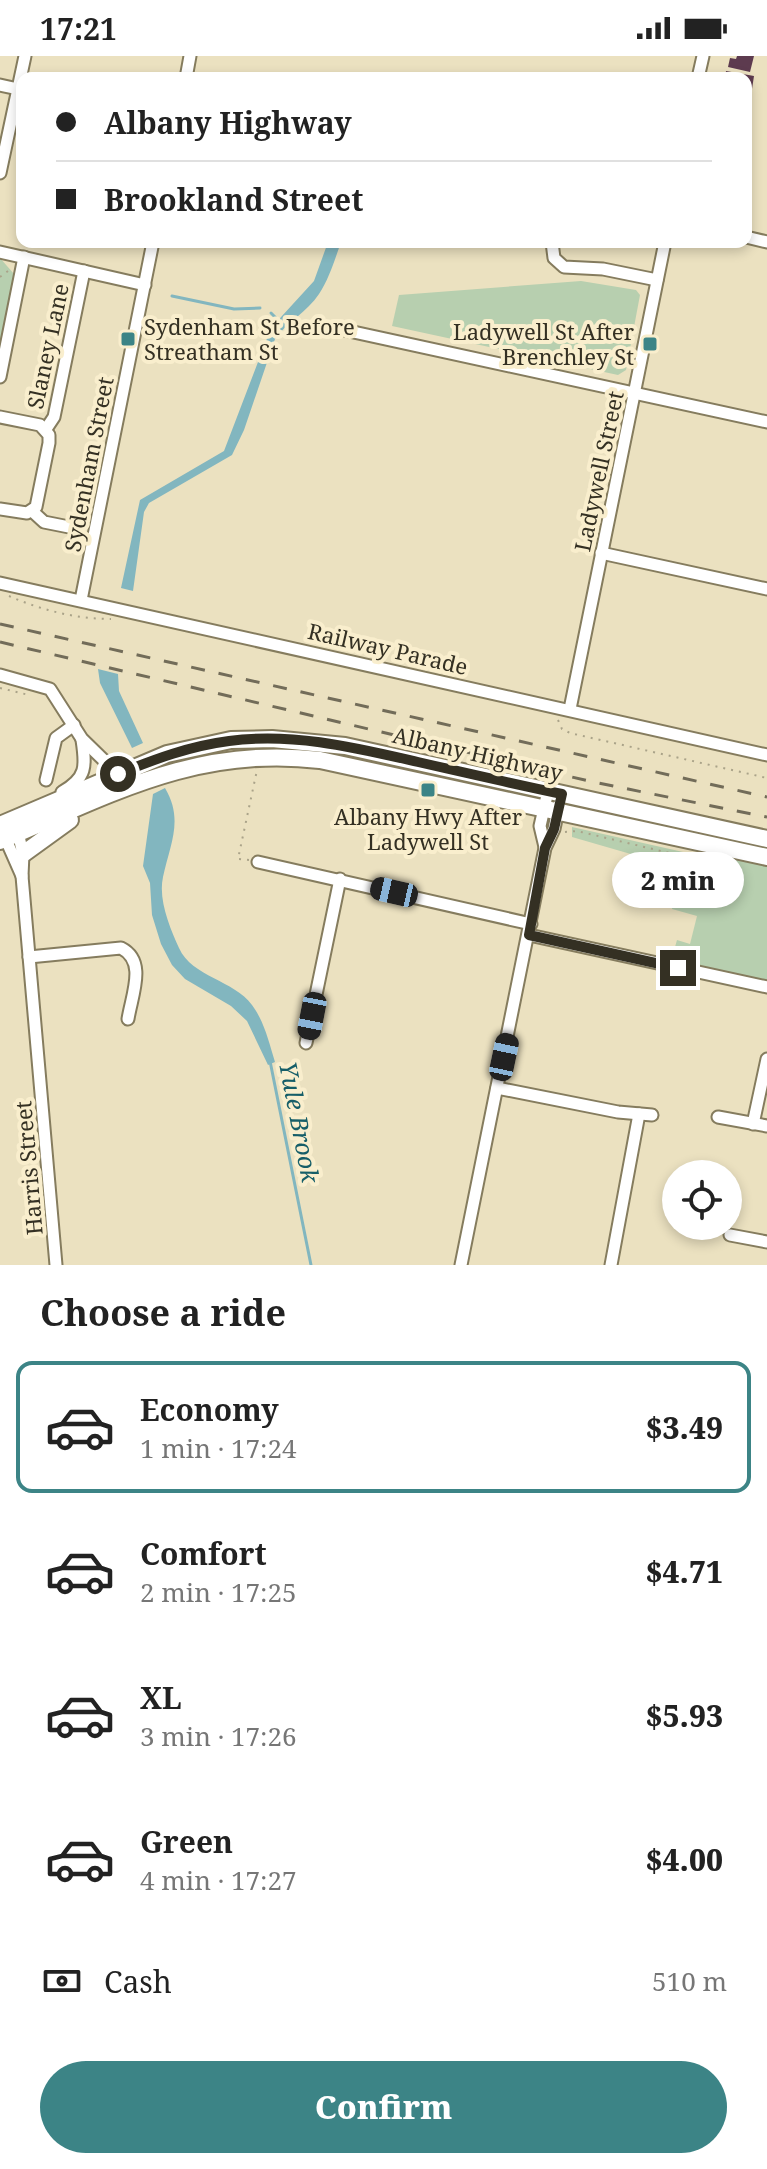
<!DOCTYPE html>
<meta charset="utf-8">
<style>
body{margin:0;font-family:"Noto Serif",serif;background:#f6f6f6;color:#222;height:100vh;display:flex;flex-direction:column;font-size:30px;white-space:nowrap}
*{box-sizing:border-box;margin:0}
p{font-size:26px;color:#767676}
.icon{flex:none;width:44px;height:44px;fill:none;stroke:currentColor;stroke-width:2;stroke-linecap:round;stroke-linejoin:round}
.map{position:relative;height:1209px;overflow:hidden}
.drawer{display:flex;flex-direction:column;background:#fff;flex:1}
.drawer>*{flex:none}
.hud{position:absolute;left:16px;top:16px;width:736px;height:176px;border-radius:16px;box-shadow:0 4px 12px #0003;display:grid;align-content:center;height:176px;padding:0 40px;background:#fff}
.controls{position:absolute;left:662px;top:1104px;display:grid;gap:16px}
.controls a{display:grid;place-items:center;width:80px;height:80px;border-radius:50%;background:#fff;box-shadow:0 4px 12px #0003;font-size:40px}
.end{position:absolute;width:36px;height:36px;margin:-18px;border:10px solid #343023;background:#fff;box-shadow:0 0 0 4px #fff}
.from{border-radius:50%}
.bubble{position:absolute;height:56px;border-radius:28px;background:#fff;box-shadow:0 4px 12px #0003;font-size:26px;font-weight:800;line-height:56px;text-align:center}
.car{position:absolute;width:24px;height:48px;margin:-24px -12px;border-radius:10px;box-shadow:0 0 6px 2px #0007;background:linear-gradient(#222 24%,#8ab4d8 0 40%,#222 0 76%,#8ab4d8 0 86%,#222 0)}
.hud b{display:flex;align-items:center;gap:28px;height:76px;font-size:30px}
.hud b+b{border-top:2px solid #e0e0e0}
.hud i{width:20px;height:20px;background:#222}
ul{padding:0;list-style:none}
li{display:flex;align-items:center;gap:24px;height:132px;margin:0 16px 12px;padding:0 24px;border:4px solid transparent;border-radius:16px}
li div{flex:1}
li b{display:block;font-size:30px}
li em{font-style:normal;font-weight:800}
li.current{border-color:#3c8486}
li>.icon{width:72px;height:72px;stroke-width:1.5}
h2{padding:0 40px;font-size:36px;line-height:96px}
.pay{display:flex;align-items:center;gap:20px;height:88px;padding:0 40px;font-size:30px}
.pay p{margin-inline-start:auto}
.primary-button{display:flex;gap:16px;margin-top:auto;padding:16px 40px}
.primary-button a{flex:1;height:92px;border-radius:48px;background:#3c8486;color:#fff;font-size:32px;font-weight:800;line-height:92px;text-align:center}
.status{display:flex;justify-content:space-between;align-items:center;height:56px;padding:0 40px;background:#fff;direction:ltr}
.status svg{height:22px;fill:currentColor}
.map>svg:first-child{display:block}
</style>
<div class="status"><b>17:21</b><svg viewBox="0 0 49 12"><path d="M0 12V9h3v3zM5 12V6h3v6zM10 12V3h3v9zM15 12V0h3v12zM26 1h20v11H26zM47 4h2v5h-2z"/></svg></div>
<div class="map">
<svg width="767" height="1209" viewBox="0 0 767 1209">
<rect width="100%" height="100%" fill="#ebe1c0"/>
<!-- green -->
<g fill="#b7cfaf">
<path d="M0,202l14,16 -14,71z"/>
<path d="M581,225l55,9 4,5 -14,75 -8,5 -226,-49 7,-31z"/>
<path d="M572,771l120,27 31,2 44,10v116l-96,-21 6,-21 13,4 7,-28 -25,-7 7,-41 -107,-31z"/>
</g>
<!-- water -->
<g fill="#82b6bf">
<path d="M328,186h13c-6,17 -12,37 -22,52 -12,18 -32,28 -44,45l-31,91 -12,25 -83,48 -5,9 -11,79 -12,-3 19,-88 84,-49 47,-123 43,-47z"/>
<path d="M98,613l20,5 1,17 24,52 -11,5 -32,-65z"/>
<path d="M165,732c19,32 5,56 -2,89 -5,23 7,51 16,71 13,29 55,32 73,57 12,16 17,37 23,57l-7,3 -21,-44 -16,-15 -46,-27 -13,-14 -11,-21 -9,-29 -2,-32 -7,-17 10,-72z"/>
</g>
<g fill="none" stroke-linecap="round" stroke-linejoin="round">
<!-- stream -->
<g stroke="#82b6bf" stroke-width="3">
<path d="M172,240l62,13 26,-1"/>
<path d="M271,257l8,8"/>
<path d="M270,1005l41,204"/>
</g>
</g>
<!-- building -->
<g fill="#5d3b4f">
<path d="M737,0h17l-4,16 -22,-5 2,-9 6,1z"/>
<path d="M726,15l28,5 -2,13 -6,-1v-10h-21z"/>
</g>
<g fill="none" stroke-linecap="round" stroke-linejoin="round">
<defs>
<g id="minor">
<path d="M186,22l4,-22"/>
<path d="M698,22l5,-22"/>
<path d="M0,29l18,4"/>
<path d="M0,117l25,-117"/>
<path d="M746,181l21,5"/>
<path d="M552,186l2,16 10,9 39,2 54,11"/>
<path d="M0,196l145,33"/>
<path d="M335,272l432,94"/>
<path d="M0,321l24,-120"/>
<path d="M0,361l40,8 9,10v8l-13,64 -9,6 -27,-4"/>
<path d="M46,373l8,-12 30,-146"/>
<path d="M32,455l12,11 30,6"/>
<path d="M601,497l166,36"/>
<path d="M0,527l767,172"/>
<path d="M81,544l72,-358"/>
<path d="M0,619l50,14 32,50 36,35"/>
<path d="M570,653l95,-467"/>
<path d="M46,724l10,-42 18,-13"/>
<path d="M62,736c25,-14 24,-26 20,-52"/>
<path d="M17,772l6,26 -1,22 34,389"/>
<path d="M3,777l19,43"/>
<path d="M545,791l-5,-21 8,-35"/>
<path d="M258,806l273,62"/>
<path d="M529,879l238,52"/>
<path d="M29,901l92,-9c26,13 11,46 7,71"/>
<path d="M306,987l34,-164"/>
<path d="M497,1032l121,24 34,3"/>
<path d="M718,1061l49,9"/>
<path d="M753,1068l14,-65"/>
<path d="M730,1179l37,7"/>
<path d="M461,1209l84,-417 9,-19 5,-24"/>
<path d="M611,1209l28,-151"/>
</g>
<g id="highway">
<path d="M0,769l167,-71 64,-14 41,-1 73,7 422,93"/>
<path d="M0,785c109,-46 197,-96 320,-81l447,97"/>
<path d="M23,798l47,-34"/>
</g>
</defs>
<!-- minor casing -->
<use href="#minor" stroke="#857c5e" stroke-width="15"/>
<!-- highway casing -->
<use href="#highway" stroke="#857c5e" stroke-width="20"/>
<!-- path -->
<g stroke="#aaa389" stroke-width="2" stroke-dasharray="2 6" stroke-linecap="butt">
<path d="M0,221l8,-6"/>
<path d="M9,540c32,14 67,23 102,23"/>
<path d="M0,632l29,7"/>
<path d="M558,664l4,9 8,4 197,45"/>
<path d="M565,776l12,-1 101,24 33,4"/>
<path d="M249,804l-11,-1 19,-89"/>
</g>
<!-- minor -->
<use href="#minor" stroke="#fff" stroke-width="11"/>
<!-- highway -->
<use href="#highway" stroke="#fff" stroke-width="16"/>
<!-- rail -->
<g stroke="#726c59" stroke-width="3" stroke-dasharray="14 14" stroke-linecap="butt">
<path d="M0,568l767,173"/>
<path d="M0,586l593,140 174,35"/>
</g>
</g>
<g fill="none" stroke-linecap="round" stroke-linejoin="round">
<!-- route -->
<path stroke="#343023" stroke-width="10" d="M118,718c37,-15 72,-28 111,-33 64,-9 128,7 189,21 48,11 96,22 144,32l-8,35 -9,19 -16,87 149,33"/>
</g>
<!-- markers -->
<g fill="#3c8486" stroke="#f9eecd" stroke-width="3">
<rect x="120" y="275" width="16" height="16" rx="4"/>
<rect x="642" y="280" width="16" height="16" rx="4"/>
<rect x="420" y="726" width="16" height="16" rx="4"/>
</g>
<g text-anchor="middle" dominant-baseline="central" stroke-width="8" stroke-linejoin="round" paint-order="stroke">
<!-- poi labels -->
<g font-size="22" fill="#343023" stroke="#f9eecd" text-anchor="start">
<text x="144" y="270">Sydenham St Before<tspan x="144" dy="25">Streatham St</tspan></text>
<text x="634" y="275" text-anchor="end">Ladywell St After<tspan x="634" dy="25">Brenchley St</tspan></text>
<text x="428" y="760" text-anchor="middle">Albany Hwy After<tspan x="428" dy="25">Ladywell St</tspan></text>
</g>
<!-- street labels -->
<g font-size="22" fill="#343023" stroke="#f9eecd">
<text transform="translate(47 290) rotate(-78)">Slaney Lane</text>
<text transform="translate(88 408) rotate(-79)">Sydenham Street</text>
<text transform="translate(598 415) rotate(-78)">Ladywell Street</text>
<text transform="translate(388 592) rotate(13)">Railway Parade</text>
<text transform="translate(478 697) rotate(13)">Albany Highway</text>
<text transform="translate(28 1112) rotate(-95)">Harris Street</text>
</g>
<!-- water labels -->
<g font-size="24" font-style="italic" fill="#165e68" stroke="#f9eecd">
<text transform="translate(300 1066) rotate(79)">Yule Brook</text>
</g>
</g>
</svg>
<div class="controls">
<a><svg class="icon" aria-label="locate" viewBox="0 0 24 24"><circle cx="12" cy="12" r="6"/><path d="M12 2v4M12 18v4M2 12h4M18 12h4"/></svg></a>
</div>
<i class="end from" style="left:118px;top:718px"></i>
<i class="end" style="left:678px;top:912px"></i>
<div class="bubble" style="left:612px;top:796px;width:132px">2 min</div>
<i class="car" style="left:394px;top:836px;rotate:283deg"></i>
<i class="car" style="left:312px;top:960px;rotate:191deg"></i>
<i class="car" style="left:504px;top:1001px;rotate:12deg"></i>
<div class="hud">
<b><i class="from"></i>Albany Highway</b>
<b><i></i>Brookland Street</b>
</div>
</div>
<section class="drawer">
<h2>Choose a ride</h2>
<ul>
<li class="current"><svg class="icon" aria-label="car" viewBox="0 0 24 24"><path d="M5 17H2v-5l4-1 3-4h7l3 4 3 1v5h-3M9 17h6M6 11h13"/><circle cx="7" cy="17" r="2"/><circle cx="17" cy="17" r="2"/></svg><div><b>Economy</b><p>1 min · 17:24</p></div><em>$3.49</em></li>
<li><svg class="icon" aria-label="car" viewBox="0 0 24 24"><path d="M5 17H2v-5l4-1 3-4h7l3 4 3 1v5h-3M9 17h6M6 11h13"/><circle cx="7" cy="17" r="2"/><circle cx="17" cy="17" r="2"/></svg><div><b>Comfort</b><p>2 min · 17:25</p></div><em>$4.71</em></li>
<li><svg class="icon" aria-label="car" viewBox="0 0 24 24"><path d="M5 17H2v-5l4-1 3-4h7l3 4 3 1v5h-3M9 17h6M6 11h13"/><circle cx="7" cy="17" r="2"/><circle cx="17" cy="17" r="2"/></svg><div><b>XL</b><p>3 min · 17:26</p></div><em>$5.93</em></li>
<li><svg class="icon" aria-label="car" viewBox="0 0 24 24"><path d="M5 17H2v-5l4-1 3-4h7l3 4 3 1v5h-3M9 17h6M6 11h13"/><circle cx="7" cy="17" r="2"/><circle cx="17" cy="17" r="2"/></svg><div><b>Green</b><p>4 min · 17:27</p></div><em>$4.00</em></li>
</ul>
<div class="pay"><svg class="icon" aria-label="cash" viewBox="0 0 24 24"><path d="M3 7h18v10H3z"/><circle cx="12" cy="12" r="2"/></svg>Cash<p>510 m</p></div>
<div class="primary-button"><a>Confirm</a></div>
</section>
